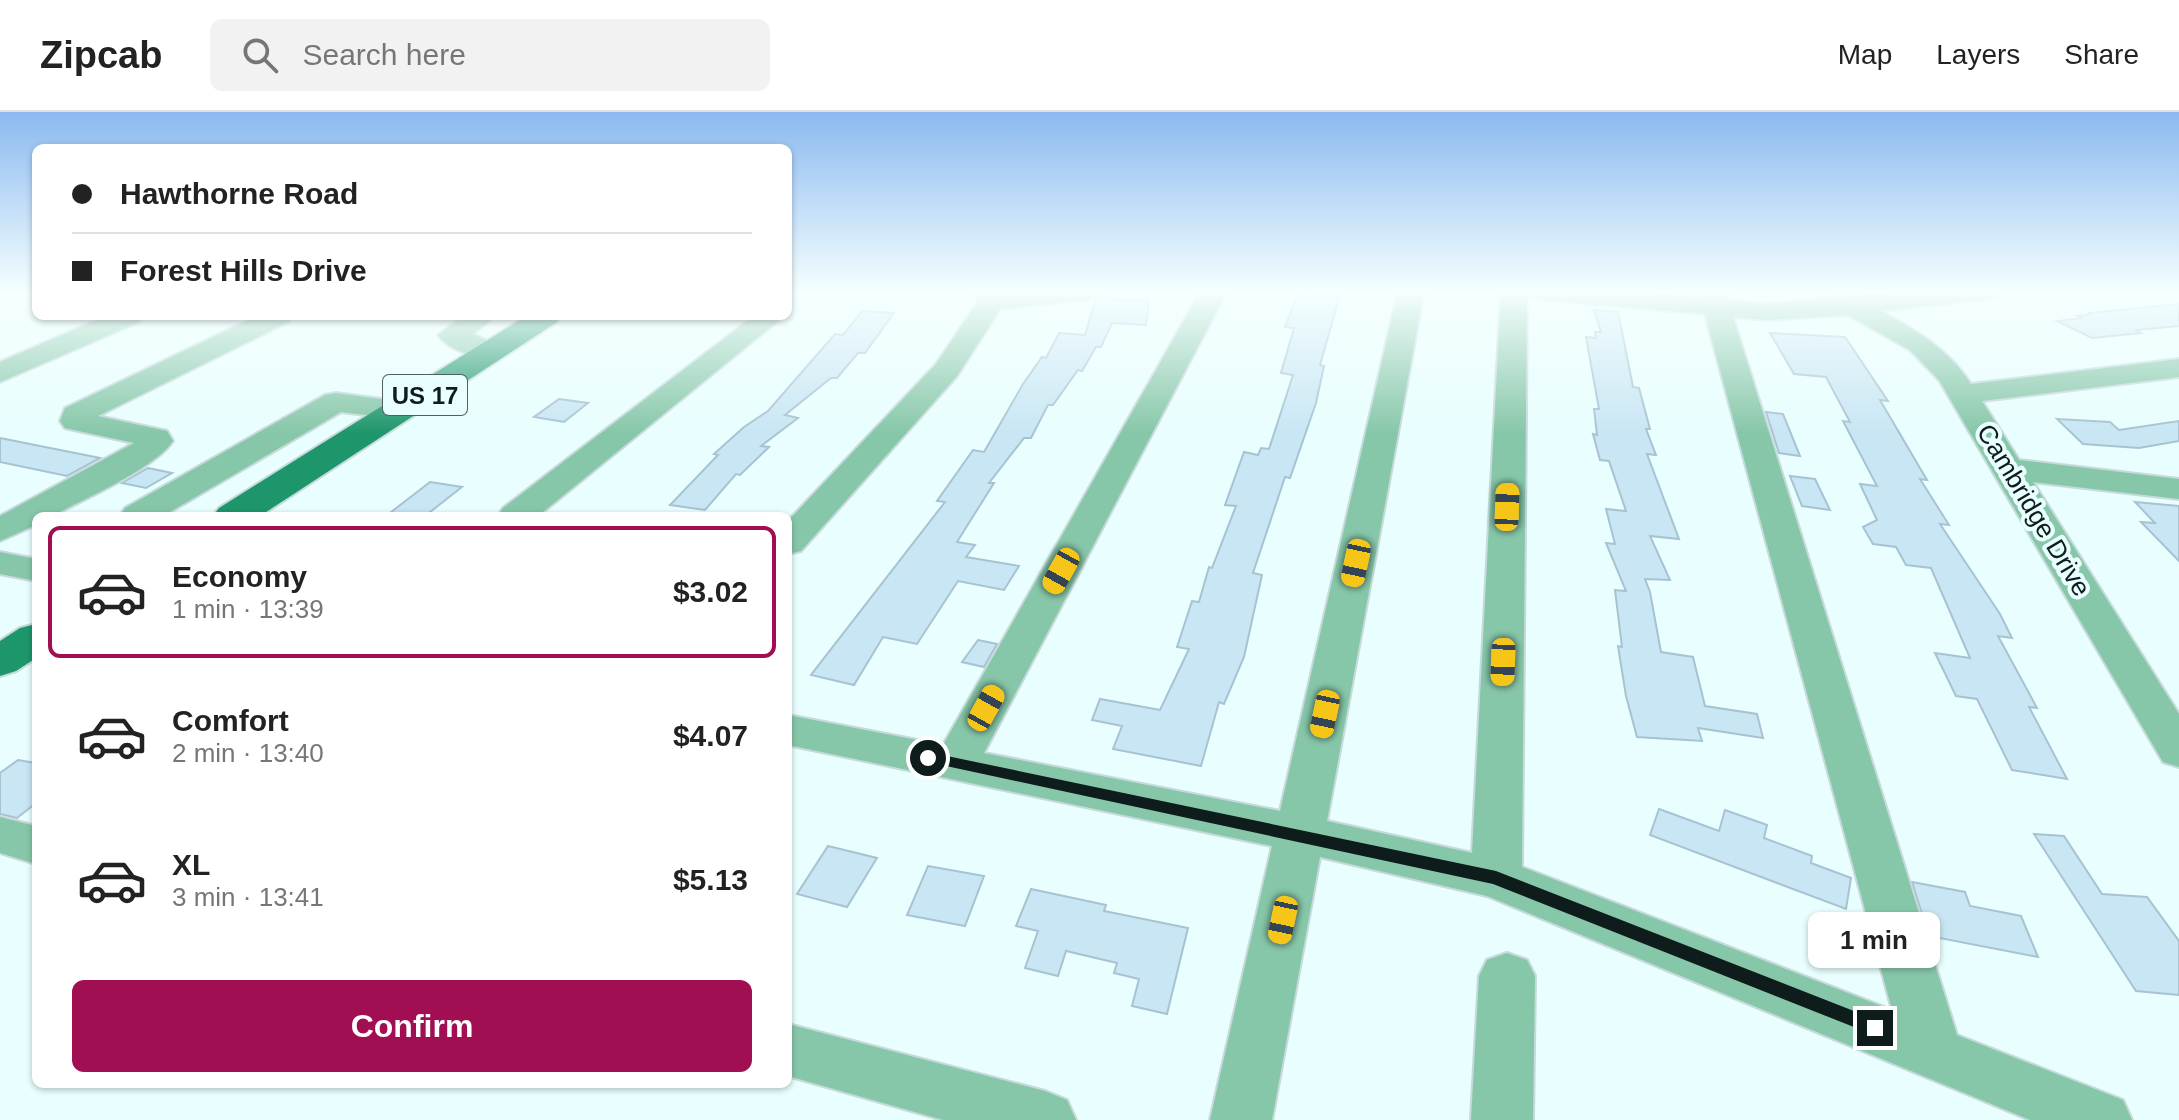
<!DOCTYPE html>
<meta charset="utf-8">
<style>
body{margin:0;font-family:Arial,sans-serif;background:#f2f2f2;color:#222;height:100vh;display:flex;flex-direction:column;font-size:30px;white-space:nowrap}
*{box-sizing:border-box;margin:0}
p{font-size:26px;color:#767676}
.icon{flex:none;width:44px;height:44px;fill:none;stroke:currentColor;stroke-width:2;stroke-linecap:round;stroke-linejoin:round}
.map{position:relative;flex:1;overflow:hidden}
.details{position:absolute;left:32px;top:400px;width:760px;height:576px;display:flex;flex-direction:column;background:#fff;border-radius:12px;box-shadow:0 2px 6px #0004}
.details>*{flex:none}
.guide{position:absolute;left:32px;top:32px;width:760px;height:176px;border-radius:12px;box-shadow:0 2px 6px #0004;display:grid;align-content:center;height:176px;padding:0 40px;background:#fff}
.end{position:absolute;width:36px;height:36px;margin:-18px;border:10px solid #0f1c1c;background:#fff;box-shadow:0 0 0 4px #fff}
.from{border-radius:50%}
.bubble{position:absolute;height:56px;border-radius:12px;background:#fff;box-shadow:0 2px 6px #0004;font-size:26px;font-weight:700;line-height:56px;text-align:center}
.car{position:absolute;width:24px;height:48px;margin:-24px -12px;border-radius:10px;box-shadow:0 0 6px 2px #0007;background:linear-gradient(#f5c518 24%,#345 0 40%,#f5c518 0 76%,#345 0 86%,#f5c518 0)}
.guide b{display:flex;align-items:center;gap:28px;height:76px;font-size:30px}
.guide b+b{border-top:2px solid #e0e0e0}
.guide i{width:20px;height:20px;background:#222}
ul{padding:14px 0 0;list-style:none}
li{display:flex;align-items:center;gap:24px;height:132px;margin:0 16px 12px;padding:0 24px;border:4px solid transparent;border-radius:12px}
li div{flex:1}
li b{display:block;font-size:30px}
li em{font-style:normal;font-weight:700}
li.active{border-color:#a10e52}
li>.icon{width:72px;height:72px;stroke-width:1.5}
.action{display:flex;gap:16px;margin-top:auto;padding:16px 40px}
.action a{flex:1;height:92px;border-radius:12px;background:#a10e52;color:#fff;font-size:32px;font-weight:700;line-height:92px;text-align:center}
header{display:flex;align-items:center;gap:48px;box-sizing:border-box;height:112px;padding:0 40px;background:#fff;border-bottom:2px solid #e0e0e0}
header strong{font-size:38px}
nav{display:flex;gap:44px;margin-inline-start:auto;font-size:28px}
.search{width:560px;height:72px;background:#f2f2f2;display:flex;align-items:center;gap:20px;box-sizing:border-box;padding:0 28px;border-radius:12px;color:#767676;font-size:30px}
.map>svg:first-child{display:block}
</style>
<header>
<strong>Zipcab</strong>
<div class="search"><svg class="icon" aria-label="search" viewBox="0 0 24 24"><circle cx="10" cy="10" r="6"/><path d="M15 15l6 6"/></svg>Search here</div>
<nav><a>Map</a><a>Layers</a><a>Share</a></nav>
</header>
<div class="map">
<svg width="2179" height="1008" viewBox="0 0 2179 1008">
<rect width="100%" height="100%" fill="#e9fefe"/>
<!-- building -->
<g fill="#c9e6f4" stroke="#a7c3d1" stroke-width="2">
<path d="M1316,180l24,3 -20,70 4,1 -8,37 -26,75 -5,-1 -32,96 9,2 -18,82 -20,47 -5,-2 -18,64 -88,-17 9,-23 -30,-6 8,-21 60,11 29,-61 -12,-2 15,-46 7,1 10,-35 3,1 24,-62 -11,-1 19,-53 14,3 3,-7 8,1 24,-74 -12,-2 13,-45 -9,-1 12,-31 17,2z"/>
<path d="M1102,186l47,2 -3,25 -34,-2 -11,24h-5l-14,24 -4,-1 -25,35h-5l-17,33h-7l-35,45h5l-37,59 18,3 -9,12 53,9 -15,24 -46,-9 -41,63 -34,-7 -29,48 -43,-10 134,-173 -8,-1 36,-51 11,2 39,-68 19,-27 4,1 13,-25 26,2 10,-34z"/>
<path d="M2179,192v22l-43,4 5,3 -49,5 -35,-17 25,-3 -5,-2 14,-2 -3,-1z"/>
<path d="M1594,198l24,2 15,75 6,1 11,41h-4l10,26 -9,-1 32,85 -29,-3 20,44 -25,-1 5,13 11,60 32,5 12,49 52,8 6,24 -65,-10 4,13 -65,-4 -11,-41 -8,-50 4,1 -7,-57 11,1 -20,-48 9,1 -9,-35 20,2 -17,-50 -9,-1 -7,-26 4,1 -3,-26h5l-13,-72 10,1 -1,-6h6z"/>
<path d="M862,199l32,2 -29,40h-7l-21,25h-6l-46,37 13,3 -37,28 8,1 -29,28 -4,-1 -31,36 -35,-5 48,-50 -4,-1 30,-27 24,-16 67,-77 8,1z"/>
<path d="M1770,221l75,4 43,64 -8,-1 47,80 -7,-1 29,46 -9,-1 60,90 12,24 -14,-2 39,72 -8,-1 38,72 -55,-9 -35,-71 -21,-3 -21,-43 35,5 -39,-90 -25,-3 -10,-18 -23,-3 -10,-17 14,-7 -17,-36 17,2 -34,-65 7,1 -24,-45 -32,-3z"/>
<path d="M559,287l29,4 -24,19 -30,-5z"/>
<path d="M1766,300l17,2 17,42 -21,-3z"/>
<path d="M2057,307l53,3 9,8 60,-9v20l-40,7 -56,-4z"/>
<path d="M0,326l100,20 -33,18 -67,-14z"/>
<path d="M148,356l24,5 -26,15 -24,-5z"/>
<path d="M1790,364l25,3 15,31 -28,-4z"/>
<path d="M430,370l32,5 -37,29h-39z"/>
<path d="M2135,390l44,4v55l-38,-39 14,1z"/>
<path d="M978,528l19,4 -13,23 -22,-5z"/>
<path d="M18,648l18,3v40l-19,15 -17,-4v-41z"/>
<path d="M1659,697l60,22 6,-21 42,15 -3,13 48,18 -1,7 40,15 -5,31 -196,-74z"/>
<path d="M2034,722l30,2 38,58 45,3 32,44v54l-43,-4z"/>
<path d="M828,734l49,12 -30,49 -50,-13z"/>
<path d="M928,754l56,10 -19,50 -58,-11z"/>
<path d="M1912,770l53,10 5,14 51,10 17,41 -109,-21z"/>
<path d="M1031,777l75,16 -2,6 84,17 -21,86 -35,-8 7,-27 -25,-6 3,-10 -51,-12 -8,25 -33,-8 13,-37 -22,-5z"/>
</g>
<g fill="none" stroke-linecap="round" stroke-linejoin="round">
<defs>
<g id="minor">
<path d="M974,179h130l-4,5 -9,3 -91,10 -43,67 -156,175 -13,3v-33l148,-157 42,-62z"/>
<path d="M1201,179h26l-243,462 296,58 118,-520h26l-97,530 145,32 29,-562h127l73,7 -2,-7h26l3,9 39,4 148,-13h85l-4,5 -9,3 -106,12c35,20 67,37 90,73l208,-25v18l-197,24 37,59 160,19v20l-146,-17 146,232v53l-16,-5 -224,-382 -29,-30 -62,-35 -81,5 -34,-3 224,718 166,65 9,20h-102l-543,-224 -167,-39 -48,263h-62l62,-274 -484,-101v-30l155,30zM1527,182l11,5 167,15 187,696 -370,-143z"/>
<path d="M106,204h36l-3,6 -139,60v-20z"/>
<path d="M257,204h34l-3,6 -190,94 69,15 6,10c-19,28 -89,58 -121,75h-16v9l-36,16v-25l134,-73 -69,-15 -5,-7 5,-13z"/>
<path d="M463,204h32l-22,18 26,12 4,6 -4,6c-17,4 -51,-8 -61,-23z"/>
<path d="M754,204h30l-246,200h-40l5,-8z"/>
<path d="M336,281l76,10 5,7 -5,7 -11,2 -60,-7 -178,104h-43l5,-8 200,-113z"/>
<path d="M0,440l36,7v22l-36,-7z"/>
<path d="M0,705l36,9v38l-36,-11z"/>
<path d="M1507,841l20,7 8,16 -2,144h-62l8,-144 8,-16z"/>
<path d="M788,912l257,67 22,9 9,20h-133l-155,-44z"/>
</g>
<g id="major">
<path d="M526,204h36l-5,6 -297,194h-47l6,-8z"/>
<path d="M36,512v34l-20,13 -16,5v-35l20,-13z"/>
</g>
</defs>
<!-- minor casing -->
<use href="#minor" stroke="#c6dada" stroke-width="4"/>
<!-- major casing -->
<use href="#major" stroke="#c6dada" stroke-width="4"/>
<!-- minor -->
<use href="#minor" fill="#87c7a9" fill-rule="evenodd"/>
<!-- major -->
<use href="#major" fill="#1e966b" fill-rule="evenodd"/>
</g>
<!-- sky -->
<linearGradient id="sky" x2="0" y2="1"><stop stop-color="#8bb9f0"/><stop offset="0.56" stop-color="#f5ffff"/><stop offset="1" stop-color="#f5ffff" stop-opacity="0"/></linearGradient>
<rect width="2179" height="321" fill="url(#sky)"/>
<!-- route -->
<path fill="#0f1c1c" d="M928,640l568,119 386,151 3,6 -3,5 -7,3 -6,-3 -376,-149 -570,-123v-7z"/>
<g text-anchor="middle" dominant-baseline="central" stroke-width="8" stroke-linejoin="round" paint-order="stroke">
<!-- shield labels -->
<rect fill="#e9fefe" stroke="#506060" stroke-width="2" x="383" y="263" width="84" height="40" rx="6"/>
<g font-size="24" font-weight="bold" fill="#0f1c1c">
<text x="425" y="283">US 17</text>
</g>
<!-- street labels -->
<g font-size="26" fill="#0f1c1c" stroke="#e9fefe">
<text transform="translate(2034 398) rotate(59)">Cambridge Drive</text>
</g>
</g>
</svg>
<i class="end from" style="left:928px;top:646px"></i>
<i class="end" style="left:1875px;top:916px"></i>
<div class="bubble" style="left:1808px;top:800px;width:132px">1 min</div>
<i class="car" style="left:1507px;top:395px;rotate:2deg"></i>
<i class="car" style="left:1356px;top:451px;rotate:192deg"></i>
<i class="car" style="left:1061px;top:459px;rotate:209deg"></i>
<i class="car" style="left:1503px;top:550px;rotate:182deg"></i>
<i class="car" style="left:986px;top:596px;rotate:29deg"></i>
<i class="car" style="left:1325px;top:602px;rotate:192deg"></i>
<i class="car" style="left:1283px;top:808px;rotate:192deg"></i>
<div class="guide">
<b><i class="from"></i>Hawthorne Road</b>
<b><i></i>Forest Hills Drive</b>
</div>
<section class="details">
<ul>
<li class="active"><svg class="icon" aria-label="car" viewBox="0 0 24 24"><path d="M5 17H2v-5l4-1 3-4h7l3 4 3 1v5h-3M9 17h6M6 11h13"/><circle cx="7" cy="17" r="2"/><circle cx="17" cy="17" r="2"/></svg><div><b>Economy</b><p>1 min · 13:39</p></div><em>$3.02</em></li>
<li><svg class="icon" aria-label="car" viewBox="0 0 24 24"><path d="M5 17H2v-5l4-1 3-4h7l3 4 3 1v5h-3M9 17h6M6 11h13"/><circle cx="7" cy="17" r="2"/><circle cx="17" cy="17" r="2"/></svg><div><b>Comfort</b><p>2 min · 13:40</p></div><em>$4.07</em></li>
<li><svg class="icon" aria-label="car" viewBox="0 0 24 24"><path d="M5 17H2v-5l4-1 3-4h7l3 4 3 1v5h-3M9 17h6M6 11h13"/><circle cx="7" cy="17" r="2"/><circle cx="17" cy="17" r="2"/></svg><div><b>XL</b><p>3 min · 13:41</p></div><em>$5.13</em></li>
</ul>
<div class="action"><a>Confirm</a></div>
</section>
</div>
